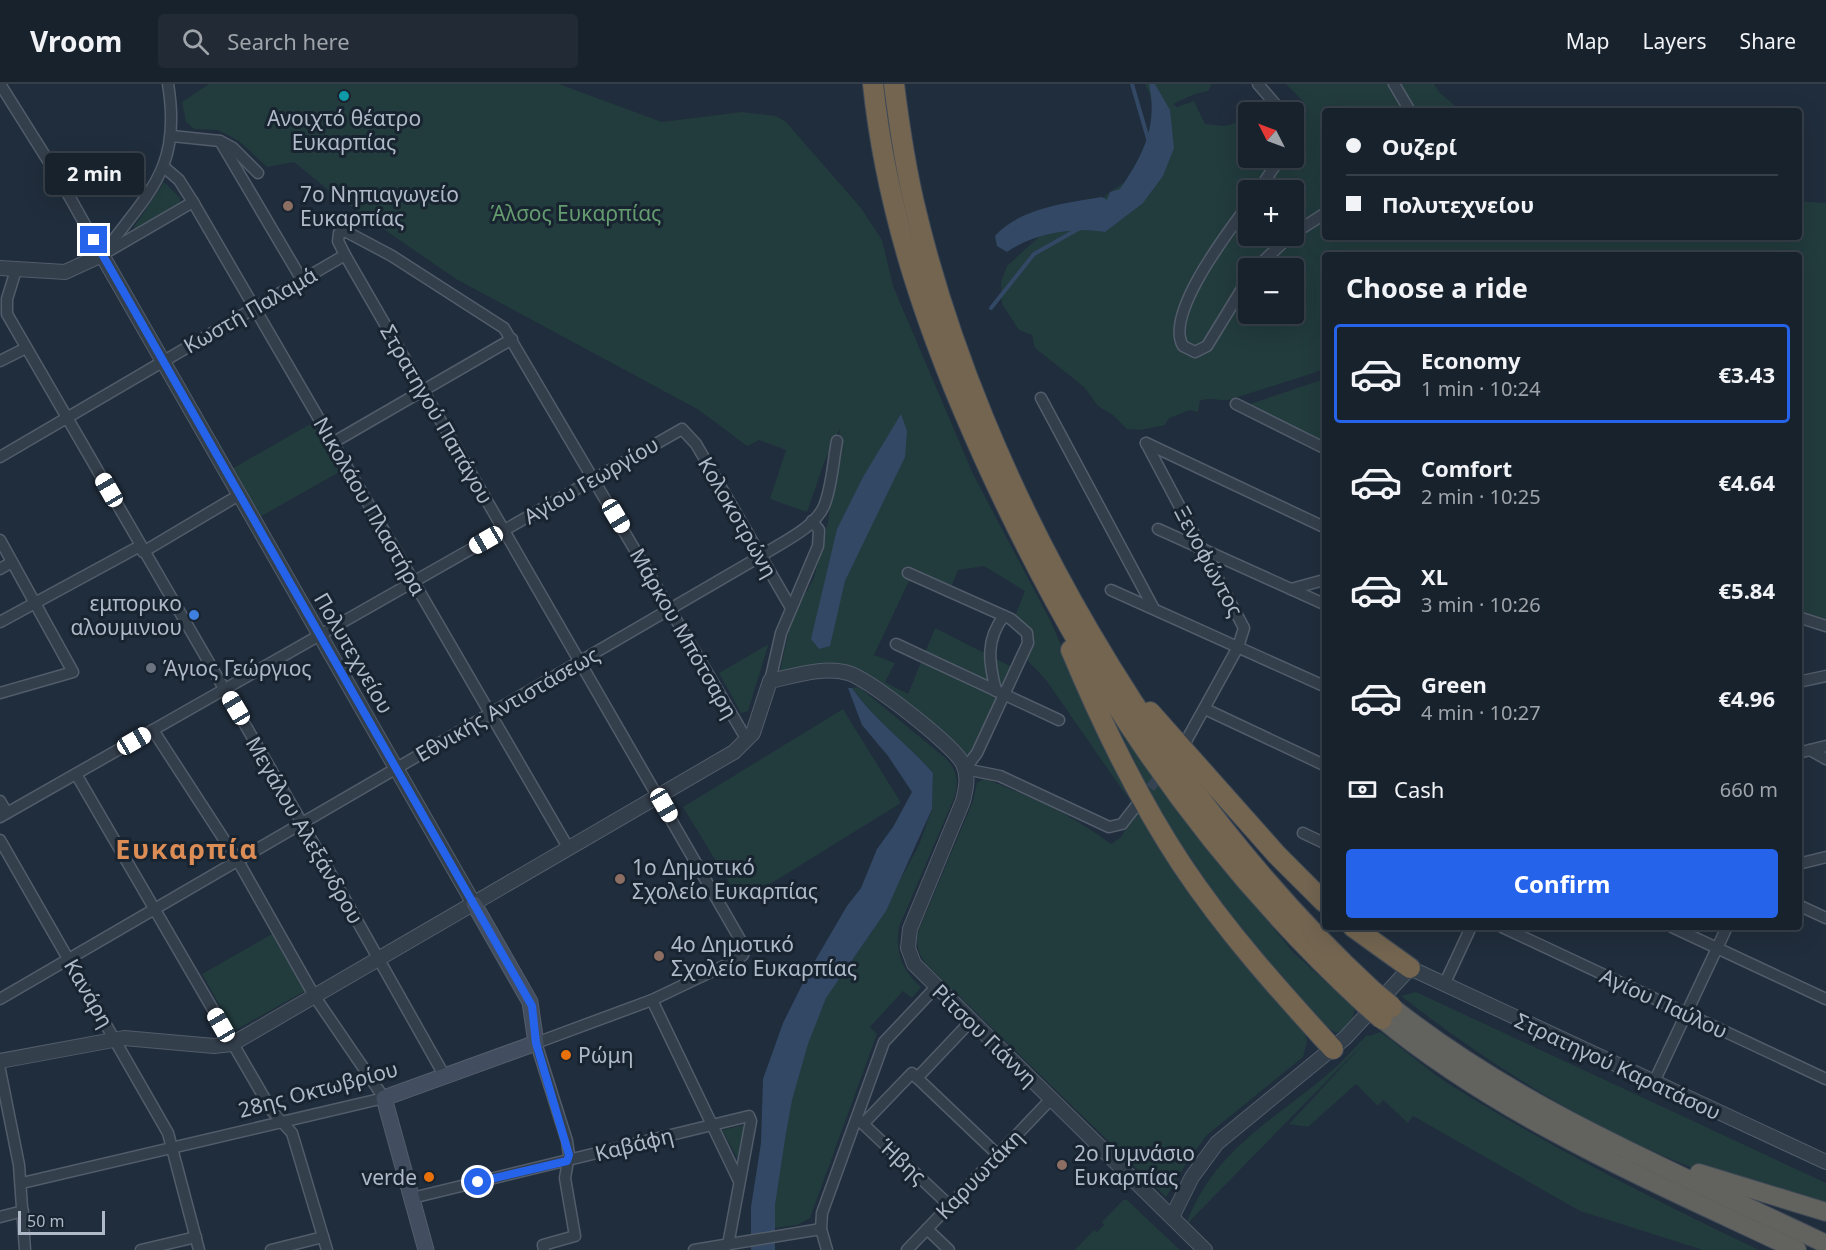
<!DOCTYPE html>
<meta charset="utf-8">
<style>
body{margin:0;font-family:"Noto Sans",sans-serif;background:#212a35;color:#f1f3f6;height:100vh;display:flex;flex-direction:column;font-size:22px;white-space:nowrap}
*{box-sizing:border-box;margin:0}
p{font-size:20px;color:#9fa4aa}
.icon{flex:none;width:33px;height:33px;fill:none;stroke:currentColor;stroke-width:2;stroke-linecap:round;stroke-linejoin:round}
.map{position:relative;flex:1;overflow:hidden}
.details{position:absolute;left:1322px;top:168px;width:480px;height:678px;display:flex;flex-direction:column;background:#18222d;border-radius:6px;box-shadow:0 6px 24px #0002,0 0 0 2px #363f49}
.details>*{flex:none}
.guide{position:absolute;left:1322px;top:24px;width:480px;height:132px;border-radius:6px;box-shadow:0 6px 24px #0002,0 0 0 2px #363f49;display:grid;align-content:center;height:132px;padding:0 24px;background:#18222d}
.needle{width:39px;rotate:312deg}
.buttons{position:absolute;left:1238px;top:18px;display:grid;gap:12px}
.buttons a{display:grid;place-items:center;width:66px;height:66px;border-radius:6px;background:#18222d;box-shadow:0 6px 24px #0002,0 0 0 2px #363f49;font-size:30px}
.scale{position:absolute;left:18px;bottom:15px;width:87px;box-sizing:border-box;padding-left:6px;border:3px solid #afb9c8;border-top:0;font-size:16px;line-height:21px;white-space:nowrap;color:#afb9c8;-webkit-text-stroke:4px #192431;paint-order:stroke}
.end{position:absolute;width:27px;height:27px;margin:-14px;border:8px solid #2563eb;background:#fff;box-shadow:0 0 0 3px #fff}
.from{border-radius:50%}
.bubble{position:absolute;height:42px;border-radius:6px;background:#18222d;box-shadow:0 6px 24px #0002,0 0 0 2px #363f49;font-size:20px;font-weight:700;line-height:42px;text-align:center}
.car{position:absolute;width:18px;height:36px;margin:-18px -9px;border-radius:8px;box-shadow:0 0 4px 2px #0007;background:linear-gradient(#fff 24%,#345 0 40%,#fff 0 76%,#345 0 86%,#fff 0)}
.guide b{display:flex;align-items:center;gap:21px;height:57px;font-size:22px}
.guide b+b{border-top:2px solid #363f49}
.guide i{width:15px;height:15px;background:#f1f3f6}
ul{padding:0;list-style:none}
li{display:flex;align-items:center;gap:18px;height:99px;margin:0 12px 9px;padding:0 12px;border:3px solid transparent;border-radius:6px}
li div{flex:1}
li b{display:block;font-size:22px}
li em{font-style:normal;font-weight:700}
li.selected{border-color:#2563eb}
li>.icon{width:54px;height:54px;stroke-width:1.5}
h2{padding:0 24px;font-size:27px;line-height:72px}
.pay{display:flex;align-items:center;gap:15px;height:66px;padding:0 24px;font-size:22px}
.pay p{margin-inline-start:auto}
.cta{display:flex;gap:12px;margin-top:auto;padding:12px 24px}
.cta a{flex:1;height:69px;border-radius:6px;background:#2563eb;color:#fff;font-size:24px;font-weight:700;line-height:69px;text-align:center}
header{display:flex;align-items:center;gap:36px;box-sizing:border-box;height:84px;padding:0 30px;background:#18222d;border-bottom:2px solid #363f49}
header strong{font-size:28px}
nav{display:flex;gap:33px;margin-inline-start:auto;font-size:21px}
.search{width:420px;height:54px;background:#212a35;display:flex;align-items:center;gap:15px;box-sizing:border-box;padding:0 21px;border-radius:6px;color:#9fa4aa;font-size:22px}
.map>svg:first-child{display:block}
</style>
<header>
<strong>Vroom</strong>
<div class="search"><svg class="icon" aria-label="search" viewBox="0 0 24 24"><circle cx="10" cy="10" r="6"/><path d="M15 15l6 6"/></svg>Search here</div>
<nav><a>Map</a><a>Layers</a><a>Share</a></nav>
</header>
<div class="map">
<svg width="1826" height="1166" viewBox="0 0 1826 1166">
<rect width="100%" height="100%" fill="#202d3c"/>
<!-- green -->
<g fill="#223b3d" fill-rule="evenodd">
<path d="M209,0h350l103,38 80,-10 34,4 10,6 75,86 21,32 11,46 80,188 77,146 78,178 -82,-118 -19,-20 2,-18 -17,-18 13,-33 -41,-25 -26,4 -11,28 -37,-19 -36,76 21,8 -10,19 23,12 27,-66 81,41 -49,94 -93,-74 -48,-21 -46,3 11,-52 23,-41 14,-56 12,-94 -16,35 -17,49 -37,-13 16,-49 -27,-10 -12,6 -48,-36 -243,-131 -119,-82 -43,-35 -27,5 -28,-26 -21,-11 -24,-1 -8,-7 -4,-20z"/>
<path d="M1145,0h67l-4,7 -13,3 -22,10 4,3 17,-6 11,23 20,2 23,-7v39h45v-46h-39l2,-2 49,-7 -19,-19h148l5,8 22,19h-137v126h474l1,-36 27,2v418l-27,-9 -1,-357h-124l4,-3 -7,3h-347v114c-30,11 -62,20 -92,30 -11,4 -21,-3 -32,2l-2,11 -8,-2 -21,8 -4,7 -24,5 -14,-1 -14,-14 -15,-9 -14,-19 -49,-39 -3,-13 -13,-5 -17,-26 -1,-22 6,-16 61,-56 33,-9 6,-7 45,-30c1,-27 7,-55 -7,-80zM1248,106h45v46h-45zM1248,184h45v46h-45z"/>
<path d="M164,98l17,17 -3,5 -42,26 -2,-3z"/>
<path d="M1324,295v64l-74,-33v-6z"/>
<path d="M312,339l29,48 -83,47 -28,-48z"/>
<path d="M767,561l1,1 -20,65 -7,2 -22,-40z"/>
<path d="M859,603l84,69c13,11 16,23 12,40l-56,131c-4,25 3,43 22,60l-9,11 -9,-7 -33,36 7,7 -67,184 -13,7 -37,5 32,-185 81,-115 46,-85 13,-36 1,-36c-26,-30 -58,-52 -81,-85z"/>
<path d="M1106,620l98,139 88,108 63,58c-3,13 -5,20 -19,24l-21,-14 -66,-72 -79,-116z"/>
<path d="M843,625l58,94 -160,99 -58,-95z"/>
<path d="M983,695l8,2c45,18 82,34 120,63l10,-7 17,-28 26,47 38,56 102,117 3,12 -4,16 -96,78 -19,26 -22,36 -239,-232c-10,-12 -12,-23 -7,-38l53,-126 4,-18z"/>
<path d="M272,850l33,57 -71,40 -32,-57z"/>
<path d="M1416,908l410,191v27c-43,-13 -89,-24 -131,-41 -106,-41 -204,-103 -294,-173z"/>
<path d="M1380,948c26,18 50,41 77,57 97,60 199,112 302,161h-56l-123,-39 -167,-95 -5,7 -25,-23 -5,6 -22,-22 -48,43 -19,-3 75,-81 -178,182c26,-73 86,-104 142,-151 14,-12 26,-26 39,-39l3,1z"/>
<path d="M744,1041l-5,32 -2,1 -15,-28z"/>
<path d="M1123,1116h4l53,50h-105l19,-20 3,2 7,-7 -2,-3z"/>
</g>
<!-- water -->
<g fill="#324865">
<path d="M1149,0h6l15,26 4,38 -11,28 -20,27 -38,29c-32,-5 -71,1 -98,20l-10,-6 -2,-10c25,-28 71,-33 107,-39l5,3 3,-8 10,-3c23,-34 38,-63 29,-105z"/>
<path d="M901,330l6,17 -2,26 -60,124 -15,65 -11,3 -8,-10 26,-110 26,-52z"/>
<path d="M848,604h4c23,33 55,55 81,85l-1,36 -46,102 -60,87 -18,46 -16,56 -7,39 -10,66v45h-24v-43l10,-64 2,-64 20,-56 26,-52 38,-65 14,-18 16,-39 16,-22 19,-35 -24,-36 -26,-31z"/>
</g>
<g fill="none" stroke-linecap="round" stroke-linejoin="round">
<!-- stream -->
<g stroke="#324865" stroke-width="4">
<path d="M1132,0l17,58"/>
<path d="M991,224l43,-54 46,-26"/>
</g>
<!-- minor-tunnel -->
<path stroke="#354251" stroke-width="10" stroke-dasharray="10 5" stroke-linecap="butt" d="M1141,716l24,-31"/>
<defs>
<g id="minor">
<path d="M0,0l59,94 43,77"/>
<path d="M1258,0l24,28"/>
<path d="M1394,0l16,27"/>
<path d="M172,52l48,5 82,139"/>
<path d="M220,57l13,7 25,25"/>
<path d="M164,83l15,13 14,22 376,647"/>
<path d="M1259,106l21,-32"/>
<path d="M1248,121c-19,26 -84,109 -65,141l12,6 12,-6 41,-67"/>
<path d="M1293,150l31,-20"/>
<path d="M107,168l86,-50"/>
<path d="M102,171c47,-64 80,-86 66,-171"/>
<path d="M1256,184l34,-32"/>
<path d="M16,186l-9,29v15l295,509 142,252"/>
<path d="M0,277l26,-13"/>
<path d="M1041,314l112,209"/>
<path d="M1236,320l88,44"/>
<path d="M334,358l178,-103"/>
<path d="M1146,359l98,185 -6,19 -53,96"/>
<path d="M1146,359l178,84"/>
<path d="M0,373l345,-202"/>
<path d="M1158,445l166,75"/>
<path d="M0,456l73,132 -73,21"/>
<path d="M143,468l96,-57"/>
<path d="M0,485l12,-7"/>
<path d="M908,489l103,46 16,14 1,10 -51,110 -12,16"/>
<path d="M1291,505l33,-9"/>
<path d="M1111,506l213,96"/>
<path d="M1798,533l28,9"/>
<path d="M0,538l140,-76"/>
<path d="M896,560l163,76"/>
<path d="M770,597l11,-48 37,-87 1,-16 -7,-9"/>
<path d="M1798,598l28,-6"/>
<path d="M996,607c-7,-28 -11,-51 8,-75"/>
<path d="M1205,625l119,56"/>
<path d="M1810,666l16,9"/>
<path d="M1798,669l28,-7"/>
<path d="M965,685l35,7 109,51 13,-3 14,-18"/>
<path d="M76,690l196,337 20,22 35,117"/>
<path d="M0,717l7,12"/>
<path d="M0,733l682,-388 14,15 95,164"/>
<path d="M1303,749l21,10"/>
<path d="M0,756l168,293 31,117"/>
<path d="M1798,780l28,-7"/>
<path d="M1798,821l28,13"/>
<path d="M1502,843l324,152"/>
<path d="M1672,843l154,72"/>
<path d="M1444,901l27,-58"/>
<path d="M0,915l761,-443c19,-13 53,-27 63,-50 8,-19 9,-45 13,-65"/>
<path d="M652,916l87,181"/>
<path d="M0,986l19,95 6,85"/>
<path d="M917,994l53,-56"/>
<path d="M1654,998l73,-155"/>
<path d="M860,1037l89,84"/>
<path d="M863,1040l49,-51 85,81"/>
<path d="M22,1099l362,-85 -69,-101 -77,-136 -85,-131"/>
<path d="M412,1114l337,-82 2,5 -23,124"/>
<path d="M0,1133l23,-6"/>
<path d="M927,1145l22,21"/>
<path d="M141,1166l55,-13"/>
<path d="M271,1166l52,-13"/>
<path d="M544,1166l-1,-5 32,-9 -10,-58 4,-23 -2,-14 -31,-98 116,-43 86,-41 5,-4 2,-7 -400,-693 -7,-14 1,-8 6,-2 47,25 112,72 243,412"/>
<path d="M694,1166l127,-21"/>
<path d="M827,1166l-6,-21 1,-16 62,-171 51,-54"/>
<path d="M907,1166l144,-151"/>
</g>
<g id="tertiary">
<path d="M0,184l65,4 37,-17 372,649"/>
<path d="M0,977l124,-23 90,8 18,-2 502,-292 19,-19 17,-52c24,-5 54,-15 78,-8 20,5 107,73 115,91 6,12 3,25 0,37l-53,128 -2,19 6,16 291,286"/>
<path d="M1172,1133l20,-40 25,-34 128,-105 65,-70 416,194"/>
</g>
<path id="secondary" d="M426,1166l-42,-152 152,-55 -6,-41 -56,-98"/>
<g id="trunk">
<path d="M1392,923c129,103 286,166 434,237"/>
<path d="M1382,935c123,101 272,163 415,231"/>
<path d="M1699,1089l127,39"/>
</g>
<g id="motorway">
<path d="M873,0c14,133 57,255 112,376 95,209 210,386 379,543"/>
<path d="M894,0c5,40 11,80 20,119 66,283 246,593 460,789"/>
<path d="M1071,566c31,74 66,147 111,215 44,66 97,125 151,184"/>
<path d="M1150,628l127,143 47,47"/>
<path d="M1353,843l57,41"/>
</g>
</defs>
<!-- minor casing -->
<use href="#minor" stroke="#525c6a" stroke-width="13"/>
<!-- tertiary casing -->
<use href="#tertiary" stroke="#525c6a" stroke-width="16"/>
<!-- secondary casing -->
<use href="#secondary" stroke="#525c6a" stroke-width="17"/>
<!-- trunk casing -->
<use href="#trunk" stroke="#3f4957" stroke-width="20"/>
<!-- motorway casing -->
<use href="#motorway" stroke="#3f4957" stroke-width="22"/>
<!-- minor -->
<use href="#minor" stroke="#343f4c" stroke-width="10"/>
<!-- tertiary -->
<use href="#tertiary" stroke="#343f4c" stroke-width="14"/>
<!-- secondary -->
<use href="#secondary" stroke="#424e60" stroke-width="15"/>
<!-- trunk -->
<use href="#trunk" stroke="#62625e" stroke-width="18"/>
<!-- motorway -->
<use href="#motorway" stroke="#736550" stroke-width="20"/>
<defs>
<g id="motorway-bridge">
<path d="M1374,908l18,15"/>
<path d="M1364,919l18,16"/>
</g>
</defs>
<!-- motorway-bridge casing -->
<use href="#motorway-bridge" stroke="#3f4957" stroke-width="22" stroke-linecap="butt"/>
<!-- motorway-bridge -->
<use href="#motorway-bridge" stroke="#736550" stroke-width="20"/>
</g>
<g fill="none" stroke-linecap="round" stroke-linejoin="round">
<!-- route -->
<path stroke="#2563eb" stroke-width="8" d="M94,156l438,766 4,37 33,112 -2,6 -89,21"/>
</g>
<!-- markers -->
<circle fill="#0f9aa8" stroke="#192431" stroke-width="2" cx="344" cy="12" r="6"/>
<g fill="#8d6e63" stroke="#192431" stroke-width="2">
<circle cx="288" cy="122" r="6"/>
<circle cx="620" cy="795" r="6"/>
<circle cx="659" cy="872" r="6"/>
<circle cx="1062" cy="1081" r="6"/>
</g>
<circle fill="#3f7fe0" stroke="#192431" stroke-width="2" cx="194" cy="531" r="6"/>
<circle fill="#6b7280" stroke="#192431" stroke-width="2" cx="151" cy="584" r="6"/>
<g fill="#e8710a" stroke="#192431" stroke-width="2">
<circle cx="566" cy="971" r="6"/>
<circle cx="429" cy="1093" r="6"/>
</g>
<g text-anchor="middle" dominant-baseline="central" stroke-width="6" stroke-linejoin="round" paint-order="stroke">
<!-- poi labels -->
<g font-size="21" fill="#afb9c8" stroke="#192431" text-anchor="start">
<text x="344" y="34" text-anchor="middle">Ανοιχτό θέατρο<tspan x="344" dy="24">Ευκαρπίας</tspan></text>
<text x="300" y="110">7ο Νηπιαγωγείο<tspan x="300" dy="24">Ευκαρπίας</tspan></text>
<text x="182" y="519" text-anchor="end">εμπορικο<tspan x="182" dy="24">αλουμινιου</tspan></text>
<text x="163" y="584">Άγιος Γεώργιος</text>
<text x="632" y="783">1ο Δημοτικό<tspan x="632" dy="24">Σχολείο Ευκαρπίας</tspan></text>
<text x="671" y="860">4ο Δημοτικό<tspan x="671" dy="24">Σχολείο Ευκαρπίας</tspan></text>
<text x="578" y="971">Ρώμη</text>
<text x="1074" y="1069">2ο Γυμνάσιο<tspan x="1074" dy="24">Ευκαρπίας</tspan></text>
<text x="417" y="1093" text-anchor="end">verde</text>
</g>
<!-- park labels -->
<g font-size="21" fill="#649b6f" stroke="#192431">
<text x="576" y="129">Άλσος Ευκαρπίας</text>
</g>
<!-- street labels -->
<g font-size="21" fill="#afb9c8" stroke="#192431">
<text transform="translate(250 226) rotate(-30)">Κωστή Παλαμά</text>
<text transform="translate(437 330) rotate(60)">Στρατηγού Παπάγου</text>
<text transform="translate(591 396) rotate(-30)">Αγίου Γεωργίου</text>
<text transform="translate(370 422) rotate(60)">Νικολάου Πλαστήρα</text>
<text transform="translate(738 433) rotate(60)">Κολοκοτρώνη</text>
<text transform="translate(1209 477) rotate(62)">Ξενοφώντος</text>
<text transform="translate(684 549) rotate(60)">Μάρκου Μπότσαρη</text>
<text transform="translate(354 569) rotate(60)">Πολυτεχνείου</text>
<text transform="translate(507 620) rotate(-30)">Εθνικής Αντιστάσεως</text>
<text transform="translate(305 746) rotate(60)">Μεγάλου Αλεξάνδρου</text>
<text transform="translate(89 909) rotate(60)">Κανάρη</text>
<text transform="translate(1664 919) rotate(25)">Αγίου Παύλου</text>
<text transform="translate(985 951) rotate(44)">Ρίτσου Γιάννη</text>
<text transform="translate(1618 982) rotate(25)">Στρατηγού Καρατάσου</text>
<text transform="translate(318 1005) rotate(-15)">28ης Οκτωβρίου</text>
<text transform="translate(634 1060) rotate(-14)">Καβάφη</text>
<text transform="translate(903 1077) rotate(43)">Ήβης</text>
<text transform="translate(979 1090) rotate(-46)">Καρυωτάκη</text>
</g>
<!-- district labels -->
<g font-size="27" font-weight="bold" letter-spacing="1.5" fill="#dc8d56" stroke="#192431">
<text x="187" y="764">Ευκαρπία</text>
</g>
</g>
</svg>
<div class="buttons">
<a><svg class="needle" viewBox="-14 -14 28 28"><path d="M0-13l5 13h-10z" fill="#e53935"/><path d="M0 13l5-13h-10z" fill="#9fa4aa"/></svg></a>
<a>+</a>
<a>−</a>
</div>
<div class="scale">50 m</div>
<i class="end from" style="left:478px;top:1098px"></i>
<i class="end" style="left:94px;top:156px"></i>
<div class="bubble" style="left:45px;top:69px;width:99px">2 min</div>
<i class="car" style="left:109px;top:406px;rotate:330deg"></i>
<i class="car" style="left:616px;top:432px;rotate:149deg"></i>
<i class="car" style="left:486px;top:456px;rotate:240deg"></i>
<i class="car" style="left:236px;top:624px;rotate:329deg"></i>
<i class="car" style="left:134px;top:657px;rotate:60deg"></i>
<i class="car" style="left:664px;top:721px;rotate:150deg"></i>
<i class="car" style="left:221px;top:941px;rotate:330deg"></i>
<div class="guide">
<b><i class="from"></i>Ουζερί</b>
<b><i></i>Πολυτεχνείου</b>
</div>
<section class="details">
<h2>Choose a ride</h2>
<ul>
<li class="selected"><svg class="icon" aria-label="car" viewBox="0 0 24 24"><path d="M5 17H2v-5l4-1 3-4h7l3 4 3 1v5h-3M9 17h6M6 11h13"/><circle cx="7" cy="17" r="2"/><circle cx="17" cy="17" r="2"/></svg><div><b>Economy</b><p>1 min · 10:24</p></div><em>€3.43</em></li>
<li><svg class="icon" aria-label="car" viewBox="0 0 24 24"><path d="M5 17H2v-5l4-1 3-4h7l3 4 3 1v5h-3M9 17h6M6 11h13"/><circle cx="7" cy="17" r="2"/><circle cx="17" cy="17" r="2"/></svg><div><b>Comfort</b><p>2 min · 10:25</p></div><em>€4.64</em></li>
<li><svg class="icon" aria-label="car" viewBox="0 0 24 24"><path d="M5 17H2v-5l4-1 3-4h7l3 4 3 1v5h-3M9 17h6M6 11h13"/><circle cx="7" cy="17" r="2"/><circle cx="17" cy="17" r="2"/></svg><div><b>XL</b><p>3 min · 10:26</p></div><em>€5.84</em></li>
<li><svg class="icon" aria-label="car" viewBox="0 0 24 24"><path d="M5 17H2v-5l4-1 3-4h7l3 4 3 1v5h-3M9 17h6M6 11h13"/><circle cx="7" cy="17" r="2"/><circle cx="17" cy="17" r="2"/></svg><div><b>Green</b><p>4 min · 10:27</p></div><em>€4.96</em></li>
</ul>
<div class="pay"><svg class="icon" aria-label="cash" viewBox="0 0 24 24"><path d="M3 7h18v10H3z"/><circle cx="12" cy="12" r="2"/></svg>Cash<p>660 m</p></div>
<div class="cta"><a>Confirm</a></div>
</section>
</div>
